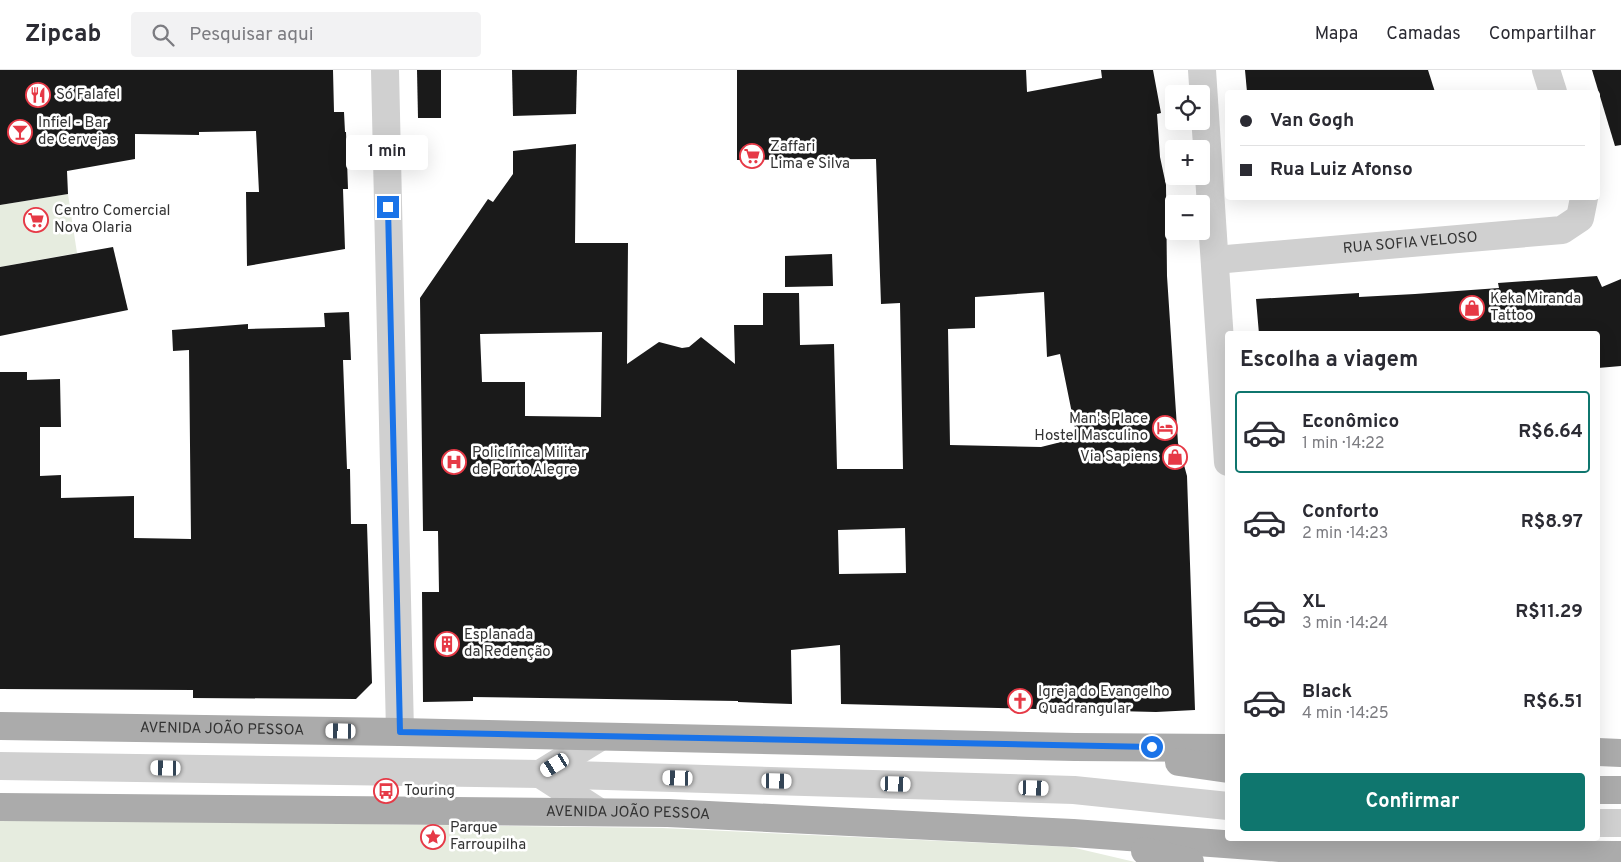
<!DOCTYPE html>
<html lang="pt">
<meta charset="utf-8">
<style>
body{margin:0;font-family:Overpass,sans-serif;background:#f2f2f3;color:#2b2b33;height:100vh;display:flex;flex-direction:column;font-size:19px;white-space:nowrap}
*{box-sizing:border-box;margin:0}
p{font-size:16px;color:#7c7c81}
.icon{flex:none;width:28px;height:28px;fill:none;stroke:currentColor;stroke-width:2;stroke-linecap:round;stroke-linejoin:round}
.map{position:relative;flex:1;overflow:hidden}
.details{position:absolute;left:1225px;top:261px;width:375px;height:510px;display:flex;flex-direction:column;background:#fff;border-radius:5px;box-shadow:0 5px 20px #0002}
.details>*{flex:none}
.hud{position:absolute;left:1225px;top:20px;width:375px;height:110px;border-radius:5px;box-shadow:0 5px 20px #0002;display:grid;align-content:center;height:110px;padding:0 15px;background:#fff}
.controls{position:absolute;left:1165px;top:15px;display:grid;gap:10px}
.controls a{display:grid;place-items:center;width:45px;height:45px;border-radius:5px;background:#fff;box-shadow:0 5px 20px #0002;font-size:25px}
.end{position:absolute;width:22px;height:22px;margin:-11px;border:6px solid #1a73e8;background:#fff;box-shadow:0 0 0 2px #fff}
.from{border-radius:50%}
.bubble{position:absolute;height:35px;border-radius:5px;background:#fff;box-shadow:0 5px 20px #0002;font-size:16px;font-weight:700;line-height:35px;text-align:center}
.car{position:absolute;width:15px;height:30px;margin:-15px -8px;border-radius:6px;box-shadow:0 0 4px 1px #0007;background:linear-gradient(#fff 24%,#345 0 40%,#fff 0 76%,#345 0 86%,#fff 0)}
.hud b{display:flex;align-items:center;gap:18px;height:48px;font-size:19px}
.hud b+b{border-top:1px solid #e1e1e2}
.hud i{width:12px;height:12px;background:#2b2b33}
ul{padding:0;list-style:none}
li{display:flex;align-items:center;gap:15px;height:82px;margin:0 10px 8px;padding:0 5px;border:2px solid transparent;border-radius:5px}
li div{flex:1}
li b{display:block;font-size:19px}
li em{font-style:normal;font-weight:700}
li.selected{border-color:#0f766e}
li>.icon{width:45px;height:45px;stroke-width:1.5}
h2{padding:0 15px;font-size:22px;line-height:60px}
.primary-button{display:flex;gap:10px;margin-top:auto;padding:10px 15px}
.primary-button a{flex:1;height:58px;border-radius:5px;background:#0f766e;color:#fff;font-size:20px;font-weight:700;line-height:58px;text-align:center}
header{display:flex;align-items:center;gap:30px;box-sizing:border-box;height:70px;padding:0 25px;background:#fff;border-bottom:1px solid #e1e1e2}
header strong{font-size:24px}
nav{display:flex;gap:28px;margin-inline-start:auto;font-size:18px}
.search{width:350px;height:45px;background:#f2f2f3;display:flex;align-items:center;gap:12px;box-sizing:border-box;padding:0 18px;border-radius:5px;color:#7c7c81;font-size:19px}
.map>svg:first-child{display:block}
</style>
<header>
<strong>Zipcab</strong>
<div class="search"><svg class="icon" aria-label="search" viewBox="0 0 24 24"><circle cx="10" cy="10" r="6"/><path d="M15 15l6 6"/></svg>Pesquisar aqui</div>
<nav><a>Mapa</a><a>Camadas</a><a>Compartilhar</a></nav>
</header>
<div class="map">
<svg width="1621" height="792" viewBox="0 0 1621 792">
<rect width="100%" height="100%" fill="#fff"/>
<!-- green -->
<g fill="#e6ecdf">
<path d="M68,124l9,59 -77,14v-62z"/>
<path d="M0,749l662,9 409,19 64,15h-1135z"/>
</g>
<!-- building -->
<g fill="#1a1a1a" fill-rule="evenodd">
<path d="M0,0h333l1,42h10l1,20h1l2,57h-5l2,60 -98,17 -1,-74h13l-3,-61 -57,1v3l-64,-1v25l-68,12 1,23 -68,11z"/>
<path d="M417,0h24v48h-23z"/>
<path d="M512,0h65l-1,44 -63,2z"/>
<path d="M737,0h289l1,22 75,-14 -1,-8h52l8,43 -4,1 3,43 6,28 1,91 11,167 9,33 8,234 -39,2 -315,-8 -1,-59 -49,5 1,54 -54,-2v-1l-265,-4v4l-50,1 -1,-110h17l-1,-61h-15l-3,-233 68,-99 5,3 20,-28v-23l63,-7 -1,99h53l-1,121 32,-22 23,6 7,-1 12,-10 34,27 -1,-39h29v-32h36l1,52 34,-1 3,125h66l-3,-166 -19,1 -5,-145 -139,1zM1044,222l3,65 13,-3 17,84 -36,9 -91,-2 -2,-116 27,-1v-31zM602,262l-1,85 -76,-1v-34h-43l-2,-48zM905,458l1,45 -67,1 -1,-44z"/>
<path d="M1245,0h183l7,22h-188z"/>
<path d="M1592,0h29v75l-6,1z"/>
<path d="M113,177l15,63 -128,26v-69z"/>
<path d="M832,184l1,32 -48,1v-31z"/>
<path d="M1597,206l5,11 19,-8v87l-23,2v-34h-339l-3,-35 103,-6v4l56,-3 84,-6 -1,-5z"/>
<path d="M349,242l2,48h-8l4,109h3l1,55h16l5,159 -16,16 -163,-1v-8l-193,-1v-317h27v8l33,-1 1,48h-21v49l21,-1v23l73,-2v42l57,1 -2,-189 -16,1 -1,-21 76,-6v5l77,-2 -1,-14z"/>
</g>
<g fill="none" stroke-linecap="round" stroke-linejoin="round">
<!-- minor -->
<g stroke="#d0d0d0" stroke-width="28">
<path d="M385,0l15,662"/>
<path d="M1202,0l26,392"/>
<path d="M1546,0l7,22"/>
<path id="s1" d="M1215,190l347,-30 18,-12 4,-20"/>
<path d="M0,696l540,8 534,16 154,16"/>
<path d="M540,704l60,-37"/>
<path d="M540,704l59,38"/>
<path d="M1598,753h23"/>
</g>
<!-- major -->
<g stroke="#ababab" stroke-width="28">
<path id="s2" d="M0,656l400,6 675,15 153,1"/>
<path d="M1598,682l23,1"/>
<path d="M1179,692l49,7"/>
<path d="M1598,720h23"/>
<path id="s3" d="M0,737l668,6 405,20 289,21 259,1"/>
<path d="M1145,781l45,11"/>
</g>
</g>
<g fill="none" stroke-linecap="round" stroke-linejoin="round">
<!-- route -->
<path stroke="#1a73e8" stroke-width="6" d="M388,137l12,525 752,15"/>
</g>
<!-- icons -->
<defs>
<symbol id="restaurant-ring" viewBox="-11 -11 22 22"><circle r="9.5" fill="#fff" stroke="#e63946" stroke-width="1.5"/><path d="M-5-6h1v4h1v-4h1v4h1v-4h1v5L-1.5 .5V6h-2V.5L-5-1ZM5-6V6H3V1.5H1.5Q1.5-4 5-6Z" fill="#e63946"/></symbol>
<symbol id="bar-ring" viewBox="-11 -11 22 22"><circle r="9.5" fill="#fff" stroke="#e63946" stroke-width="1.5"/><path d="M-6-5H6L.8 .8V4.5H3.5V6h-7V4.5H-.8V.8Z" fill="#e63946"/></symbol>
<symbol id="supermarket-ring" viewBox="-11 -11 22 22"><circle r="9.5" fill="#fff" stroke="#e63946" stroke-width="1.5"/><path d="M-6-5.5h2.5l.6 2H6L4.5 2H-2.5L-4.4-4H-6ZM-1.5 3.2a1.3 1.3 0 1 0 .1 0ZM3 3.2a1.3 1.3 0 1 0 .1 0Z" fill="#e63946"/></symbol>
<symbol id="shop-ring" viewBox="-11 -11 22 22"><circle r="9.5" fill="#fff" stroke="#e63946" stroke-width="1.5"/><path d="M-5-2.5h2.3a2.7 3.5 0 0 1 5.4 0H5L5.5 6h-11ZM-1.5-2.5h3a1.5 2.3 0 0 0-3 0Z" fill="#e63946"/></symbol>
<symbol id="hotel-ring" viewBox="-11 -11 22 22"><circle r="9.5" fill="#fff" stroke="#e63946" stroke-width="1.5"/><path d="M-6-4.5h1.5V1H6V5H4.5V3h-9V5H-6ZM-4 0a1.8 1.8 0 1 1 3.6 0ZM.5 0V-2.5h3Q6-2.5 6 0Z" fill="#e63946"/></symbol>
<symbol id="hospital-ring" viewBox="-11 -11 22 22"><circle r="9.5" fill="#fff" stroke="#e63946" stroke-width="1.5"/><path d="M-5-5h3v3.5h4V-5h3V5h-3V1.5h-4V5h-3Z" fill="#e63946"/></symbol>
<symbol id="building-ring" viewBox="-11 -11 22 22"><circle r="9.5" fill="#fff" stroke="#e63946" stroke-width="1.5"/><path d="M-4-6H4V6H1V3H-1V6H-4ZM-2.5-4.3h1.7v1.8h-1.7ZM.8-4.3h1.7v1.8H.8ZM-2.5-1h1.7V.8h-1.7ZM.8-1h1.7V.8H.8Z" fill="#e63946"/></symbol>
<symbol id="church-ring" viewBox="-11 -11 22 22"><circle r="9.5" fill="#fff" stroke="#e63946" stroke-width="1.5"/><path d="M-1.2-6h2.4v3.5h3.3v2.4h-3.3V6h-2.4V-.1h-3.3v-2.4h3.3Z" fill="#e63946"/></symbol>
<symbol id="bus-ring" viewBox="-11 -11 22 22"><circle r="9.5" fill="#fff" stroke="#e63946" stroke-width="1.5"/><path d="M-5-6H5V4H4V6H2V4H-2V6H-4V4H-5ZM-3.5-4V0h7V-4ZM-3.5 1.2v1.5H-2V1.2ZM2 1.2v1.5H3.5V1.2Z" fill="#e63946"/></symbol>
<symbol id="sight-ring" viewBox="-11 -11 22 22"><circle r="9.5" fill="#fff" stroke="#e63946" stroke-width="1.5"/><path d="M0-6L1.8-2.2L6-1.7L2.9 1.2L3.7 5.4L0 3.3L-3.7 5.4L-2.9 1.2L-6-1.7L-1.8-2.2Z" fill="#e63946"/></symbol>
</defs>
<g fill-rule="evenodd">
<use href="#restaurant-ring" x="24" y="11" width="28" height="28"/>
<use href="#bar-ring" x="6" y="48" width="28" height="28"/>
<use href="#supermarket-ring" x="738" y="72" width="28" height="28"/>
<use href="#supermarket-ring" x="22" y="136" width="28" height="28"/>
<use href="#shop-ring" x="1458" y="224" width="28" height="28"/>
<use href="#hotel-ring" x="1151" y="344" width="28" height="28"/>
<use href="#shop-ring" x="1161" y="373" width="28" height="28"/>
<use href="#hospital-ring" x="440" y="378" width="28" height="28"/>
<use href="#building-ring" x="433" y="560" width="28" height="28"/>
<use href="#church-ring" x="1006" y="617" width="28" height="28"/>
<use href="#bus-ring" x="372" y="707" width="28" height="28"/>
<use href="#sight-ring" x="419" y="753" width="28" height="28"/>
</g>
<g text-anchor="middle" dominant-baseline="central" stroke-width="5" stroke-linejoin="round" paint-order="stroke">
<!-- poi labels -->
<g font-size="15" fill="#333" stroke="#fff" text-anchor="start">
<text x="56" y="25">Só Falafel</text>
<text x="38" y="53">Infiel - Bar<tspan x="38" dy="17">de Cervejas</tspan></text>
<text x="770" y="77">Zaffari<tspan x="770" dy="17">Lima e Silva</tspan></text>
<text x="54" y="141">Centro Comercial<tspan x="54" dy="17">Nova Olaria</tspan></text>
<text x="1490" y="229">Keka Miranda<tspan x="1490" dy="17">Tattoo</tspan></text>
<text x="1148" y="349" text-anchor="end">Man's Place<tspan x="1148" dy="17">Hostel Masculino</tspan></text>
<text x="472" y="383">Policlínica Militar<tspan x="472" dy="17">de Porto Alegre</tspan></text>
<text x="1158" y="387" text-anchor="end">Via Sapiens</text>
<text x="464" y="565">Esplanada<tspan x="464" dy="17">da Redenção</tspan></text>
<text x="1038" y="622">Igreja do Evangelho<tspan x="1038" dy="17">Quadrangular</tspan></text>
<text x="404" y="721">Touring</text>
<text x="450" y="758">Parque<tspan x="450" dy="17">Farroupilha</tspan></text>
</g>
<!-- street labels -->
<g font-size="15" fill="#333" stroke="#fff">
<text stroke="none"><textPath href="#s1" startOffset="196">RUA SOFIA VELOSO</textPath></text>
<text stroke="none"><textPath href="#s2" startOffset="222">AVENIDA JOÃO PESSOA</textPath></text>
<text stroke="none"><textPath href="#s3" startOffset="628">AVENIDA JOÃO PESSOA</textPath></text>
</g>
</g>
</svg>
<div class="controls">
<a><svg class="icon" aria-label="locate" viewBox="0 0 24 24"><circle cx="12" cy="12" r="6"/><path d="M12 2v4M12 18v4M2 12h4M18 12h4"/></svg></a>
<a>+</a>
<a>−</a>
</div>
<i class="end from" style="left:1152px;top:677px"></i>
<i class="end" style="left:388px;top:137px"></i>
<div class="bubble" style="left:346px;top:65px;width:82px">1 min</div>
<i class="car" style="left:341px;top:661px;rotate:271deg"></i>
<i class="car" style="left:555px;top:695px;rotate:239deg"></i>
<i class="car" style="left:166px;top:698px;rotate:271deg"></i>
<i class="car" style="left:678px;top:708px;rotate:272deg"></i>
<i class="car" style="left:777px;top:711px;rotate:91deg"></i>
<i class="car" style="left:896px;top:714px;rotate:92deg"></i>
<i class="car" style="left:1034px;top:718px;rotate:92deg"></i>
<div class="hud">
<b><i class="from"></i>Van Gogh</b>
<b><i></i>Rua Luiz Afonso</b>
</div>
<section class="details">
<h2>Escolha a viagem</h2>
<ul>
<li class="selected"><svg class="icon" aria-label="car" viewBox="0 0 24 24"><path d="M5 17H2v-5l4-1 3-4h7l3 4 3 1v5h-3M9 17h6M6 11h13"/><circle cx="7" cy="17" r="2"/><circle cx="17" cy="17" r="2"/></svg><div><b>Econômico</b><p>1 min · 14:22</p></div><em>R$6.64</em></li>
<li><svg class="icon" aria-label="car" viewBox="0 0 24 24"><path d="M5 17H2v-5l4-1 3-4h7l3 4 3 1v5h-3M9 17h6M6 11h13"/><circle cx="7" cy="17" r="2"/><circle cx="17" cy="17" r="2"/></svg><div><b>Conforto</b><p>2 min · 14:23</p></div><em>R$8.97</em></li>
<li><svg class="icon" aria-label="car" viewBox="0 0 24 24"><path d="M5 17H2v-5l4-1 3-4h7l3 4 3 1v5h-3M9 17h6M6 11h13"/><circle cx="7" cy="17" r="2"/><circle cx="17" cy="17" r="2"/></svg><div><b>XL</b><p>3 min · 14:24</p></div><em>R$11.29</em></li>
<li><svg class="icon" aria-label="car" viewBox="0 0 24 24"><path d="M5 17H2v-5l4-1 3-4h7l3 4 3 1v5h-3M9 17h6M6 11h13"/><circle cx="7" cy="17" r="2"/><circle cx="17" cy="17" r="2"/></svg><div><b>Black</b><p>4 min · 14:25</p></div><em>R$6.51</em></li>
</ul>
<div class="primary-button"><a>Confirmar</a></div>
</section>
</div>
